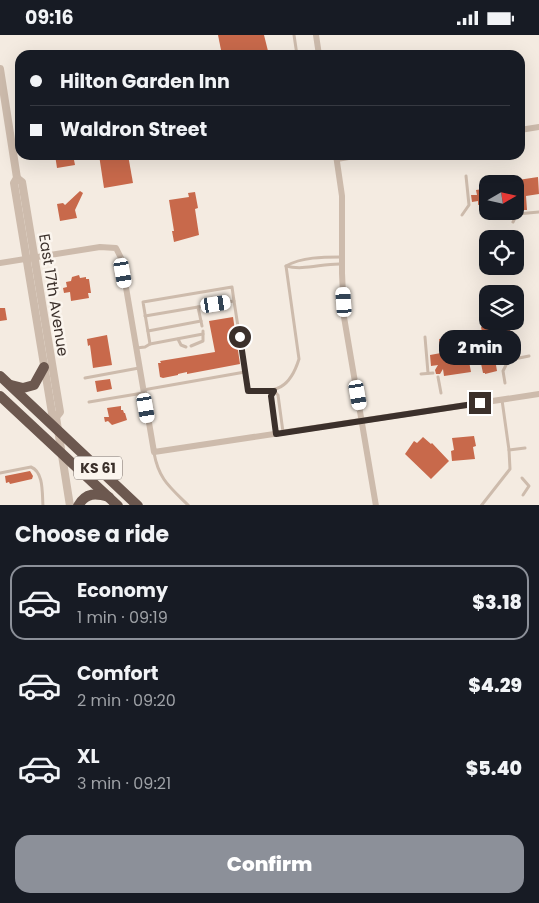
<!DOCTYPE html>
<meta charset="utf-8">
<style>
body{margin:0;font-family:Poppins,sans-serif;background:#242831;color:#f1f3f6;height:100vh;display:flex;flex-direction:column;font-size:19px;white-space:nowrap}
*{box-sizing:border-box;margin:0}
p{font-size:16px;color:#9ea1a6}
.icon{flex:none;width:28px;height:28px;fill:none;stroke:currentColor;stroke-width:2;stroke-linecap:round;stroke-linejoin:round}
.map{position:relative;height:470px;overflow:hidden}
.details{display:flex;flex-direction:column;background:#171b24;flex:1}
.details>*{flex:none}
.banner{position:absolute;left:15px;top:15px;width:510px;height:110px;border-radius:15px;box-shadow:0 5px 20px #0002;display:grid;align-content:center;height:110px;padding:0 15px;background:#171b24}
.needle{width:32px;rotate:81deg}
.buttons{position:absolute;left:479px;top:140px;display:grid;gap:10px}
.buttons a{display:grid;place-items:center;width:45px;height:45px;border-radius:10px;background:#171b24;box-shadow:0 5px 20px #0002;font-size:25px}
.end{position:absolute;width:22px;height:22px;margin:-11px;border:6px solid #3b302b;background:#fff;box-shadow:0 0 0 2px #fff}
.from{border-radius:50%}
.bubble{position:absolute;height:35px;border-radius:15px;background:#171b24;box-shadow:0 5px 20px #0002;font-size:16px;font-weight:800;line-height:35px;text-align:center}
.car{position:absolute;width:15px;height:30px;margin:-15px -8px;border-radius:6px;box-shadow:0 0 4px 1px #0007;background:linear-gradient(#fff 24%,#345 0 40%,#fff 0 76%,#345 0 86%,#fff 0)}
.banner b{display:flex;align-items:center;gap:18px;height:48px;font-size:19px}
.banner b+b{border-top:1px solid #363941}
.banner i{width:12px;height:12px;background:#f1f3f6}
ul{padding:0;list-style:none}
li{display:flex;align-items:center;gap:15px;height:75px;margin:0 10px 8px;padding:0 5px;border:2px solid transparent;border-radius:15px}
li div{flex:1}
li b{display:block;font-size:19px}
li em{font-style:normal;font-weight:800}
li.selected{border-color:#8c9099}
li>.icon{width:45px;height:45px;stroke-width:1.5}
h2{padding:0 15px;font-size:22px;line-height:60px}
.cta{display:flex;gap:10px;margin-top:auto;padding:10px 15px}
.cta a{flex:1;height:58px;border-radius:15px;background:#8c9099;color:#fff;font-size:20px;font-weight:800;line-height:58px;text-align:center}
.status{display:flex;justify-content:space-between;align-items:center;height:35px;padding:0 25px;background:#171b24;direction:ltr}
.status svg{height:14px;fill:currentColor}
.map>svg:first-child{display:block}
</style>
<div class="status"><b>09:16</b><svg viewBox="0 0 49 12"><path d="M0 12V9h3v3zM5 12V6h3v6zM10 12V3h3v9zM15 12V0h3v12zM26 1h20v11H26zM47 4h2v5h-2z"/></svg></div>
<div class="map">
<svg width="539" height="471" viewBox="0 0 539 471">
<rect width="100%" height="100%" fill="#f4ebe1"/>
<!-- building -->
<g fill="#c8694b">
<path d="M218,0h46l5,20h-47z"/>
<path d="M55,120h18l2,10 -18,3z"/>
<path d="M99,120h29l5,28 -29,5z"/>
<path d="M518,141v4l20,-3 1,17 -13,2 1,14h-6l-2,-9 -4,1v-18h-32l-1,-3z"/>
<path d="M488,150v27h-3l-1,-8 -6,1v-4l-6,1 -1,-7h6l-1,-5 7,-1 -1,-3z"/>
<path d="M80,156l3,2 -8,17 2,8 -17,3 -3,-17 6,-1 2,2z"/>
<path d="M195,157l3,16 -3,1 4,26 -25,7 -2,-11h2l-5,-31 20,-3 -1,-4z"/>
<path d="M79,240l1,3 6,-1v2h3l2,14h-3l1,5 -18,3 -1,-9 -6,1 -1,-5 4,-1 -1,-5 5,-1 1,-4z"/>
<path d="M0,273h5l2,12 -7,1z"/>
<path d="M233,282l7,47 -53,10v-2l-9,2v1l-15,3 -3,-1 -2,-14h3l-1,-2 55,-9 -6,-31z"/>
<path d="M495,287v3l14,-2 4,26 -7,1v3h-5l5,5v4l-10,3 1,6 -12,3v-1h-2l-3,-14h-2l-1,-4 -9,1 3,16 -27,4 -1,-7 -3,5h-4l-1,-4 3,-5 -7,1 -1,-11 11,-2 -2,-14 43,-7 -1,-5 5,-1v-2z"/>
<path d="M107,300l5,30 -19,3 -3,-23 -2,1 -1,-7z"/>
<path d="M110,344l2,10 -15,3 -2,-11z"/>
<path d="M121,371v4h2l1,3h1l2,7 -15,5 -4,-4 -3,1 -1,-5h5l-2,-9z"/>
<path d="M474,401l2,10 -3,1 2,12 -23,2 -1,-10 3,-1 -2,-12z"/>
<path d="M423,402l8,7 1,-1 17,18 -18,18 -26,-25 9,-13 3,2z"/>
<path d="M30,436l3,5 -1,3 -22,5 -1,-2 -3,1 -1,-7z"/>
</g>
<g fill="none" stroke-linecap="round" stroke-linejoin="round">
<!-- service -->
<g stroke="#cdbbac" stroke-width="3">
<path d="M294,0l3,20"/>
<path d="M462,180l7,-10 -3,-29"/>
<path d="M513,187l4,-8 22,-2"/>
<path d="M341,222c-18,0 -39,0 -55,9 18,5 37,-3 56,-2"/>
<path d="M145,281l53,-9"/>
<path d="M202,291l-4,-19 36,-6 14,90c29,2 42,-3 51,-32l-13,-93"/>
<path d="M148,296l53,-10"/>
<path d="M425,302l3,36"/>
<path d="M178,304l3,6 5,2"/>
<path d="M150,309l-7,-42 89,-15 2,14"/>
<path d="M191,311l12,-5v-7"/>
<path d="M136,313l9,-1 5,-3 53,-10v-3"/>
<path d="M509,325l20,-4"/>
<path d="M421,339l12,-1"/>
<path d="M438,342l3,16"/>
<path d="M85,343l54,-10"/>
<path d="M505,348l-2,-12 3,-6"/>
<path d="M143,355l102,-18"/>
<path d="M89,367l54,-9"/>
<path d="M276,399l-5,-38 3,-5 4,4 5,37"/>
<path d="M509,415l16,-2"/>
<path d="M154,418c5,27 16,34 35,53"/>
<path d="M0,438l31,-6c13,5 11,27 12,39"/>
<path d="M522,443l7,8 -6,9"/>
<path d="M481,471l29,-37 -1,-19 -7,-50"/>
</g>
<!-- minor -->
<g stroke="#cdbbac" stroke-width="6">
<path d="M316,0l3,20"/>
<path d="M520,95l19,-3"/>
<path d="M336,120l6,41v77l2,44 32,189"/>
<path d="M337,124l23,-4"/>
<path d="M0,228l100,-16 16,1 5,10 33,194 385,-58"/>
</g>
<!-- tertiary -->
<g stroke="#cdbbac" stroke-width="8">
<path d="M0,34l17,109 5,4 38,230 -4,5"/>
<path d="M17,143l-3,5 38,230 4,4 14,89"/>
</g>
<!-- trunk -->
<g stroke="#6c584f" stroke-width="10">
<path d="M0,341l138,130"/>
<path d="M11,350l12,3 11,-3 10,-18"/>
<path d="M0,361l118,110"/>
<path d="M78,471c8,-14 18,-13 31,-9"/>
</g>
</g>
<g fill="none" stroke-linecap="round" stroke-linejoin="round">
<!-- route -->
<path stroke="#3b302b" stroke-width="6" d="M240,302l8,54h26l-3,5 5,38 204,-31"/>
</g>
<g text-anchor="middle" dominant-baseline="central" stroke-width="5" stroke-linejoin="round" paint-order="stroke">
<!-- shield labels -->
<rect fill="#fbf5ee" stroke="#756b66" stroke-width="1" x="74" y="421.5" width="48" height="23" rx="4"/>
<g font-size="14" font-weight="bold" fill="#3b302b">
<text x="98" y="433">KS 61</text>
</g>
<!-- street labels -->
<g font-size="15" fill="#3b302b" stroke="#fbf5ee">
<text transform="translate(54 260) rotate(81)">East 17th Avenue</text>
</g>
</g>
</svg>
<div class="buttons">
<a><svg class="needle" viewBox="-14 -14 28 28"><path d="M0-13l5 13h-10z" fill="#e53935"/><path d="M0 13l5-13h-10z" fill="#9ea1a6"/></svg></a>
<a><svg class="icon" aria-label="locate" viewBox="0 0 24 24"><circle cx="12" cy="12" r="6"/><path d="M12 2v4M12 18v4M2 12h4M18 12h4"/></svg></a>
<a><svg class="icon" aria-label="layers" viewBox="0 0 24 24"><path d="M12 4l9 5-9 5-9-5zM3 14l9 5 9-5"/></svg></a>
</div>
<i class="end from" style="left:240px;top:302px"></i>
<i class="end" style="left:480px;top:368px"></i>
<div class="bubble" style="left:439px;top:295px;width:82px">2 min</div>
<i class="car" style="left:123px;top:238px;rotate:170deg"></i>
<i class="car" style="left:344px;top:267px;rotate:356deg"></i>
<i class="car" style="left:216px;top:269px;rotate:81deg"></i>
<i class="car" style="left:358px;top:360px;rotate:170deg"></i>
<i class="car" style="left:146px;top:373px;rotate:170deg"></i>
<div class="banner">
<b><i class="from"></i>Hilton Garden Inn</b>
<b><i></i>Waldron Street</b>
</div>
</div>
<section class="details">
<h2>Choose a ride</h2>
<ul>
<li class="selected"><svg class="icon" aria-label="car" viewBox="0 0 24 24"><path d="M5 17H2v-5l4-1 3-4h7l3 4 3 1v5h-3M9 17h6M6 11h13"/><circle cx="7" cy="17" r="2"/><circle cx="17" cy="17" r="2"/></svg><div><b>Economy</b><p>1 min · 09:19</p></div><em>$3.18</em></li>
<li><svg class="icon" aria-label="car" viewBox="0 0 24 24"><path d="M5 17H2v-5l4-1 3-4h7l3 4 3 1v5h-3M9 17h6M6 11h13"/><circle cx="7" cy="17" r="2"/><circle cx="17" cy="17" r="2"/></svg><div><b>Comfort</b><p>2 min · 09:20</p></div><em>$4.29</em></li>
<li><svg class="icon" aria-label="car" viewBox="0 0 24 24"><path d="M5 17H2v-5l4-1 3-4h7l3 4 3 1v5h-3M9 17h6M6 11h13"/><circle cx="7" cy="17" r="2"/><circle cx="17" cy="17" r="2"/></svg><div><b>XL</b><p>3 min · 09:21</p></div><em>$5.40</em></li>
</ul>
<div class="cta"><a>Confirm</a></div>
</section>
